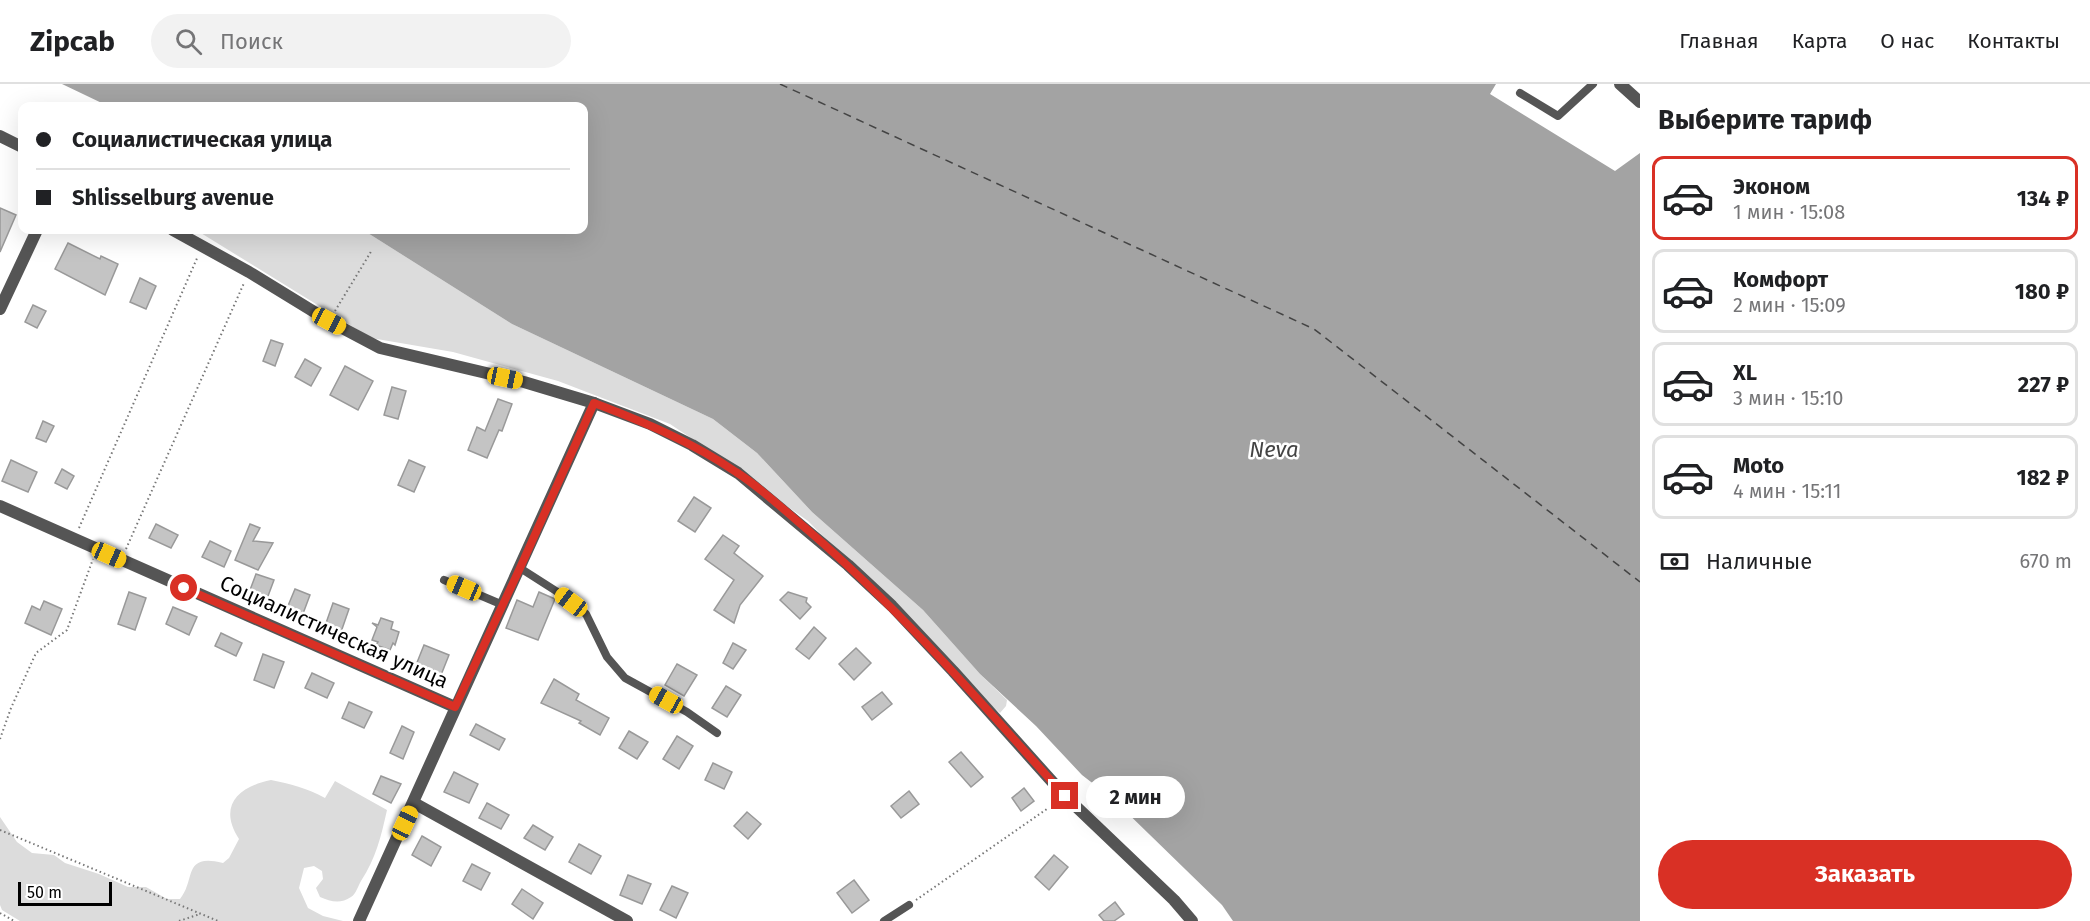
<!DOCTYPE html>
<html lang="ru">
<meta charset="utf-8">
<style>
body{margin:0;font-family:"Fira Sans",sans-serif;background:#f2f2f2;color:#202124;height:100vh;display:flex;flex-direction:column;font-size:22px;white-space:nowrap}
*{box-sizing:border-box;margin:0}
p{font-size:20px;color:#757577}
.icon{flex:none;width:33px;height:33px;fill:none;stroke:currentColor;stroke-width:2;stroke-linecap:round;stroke-linejoin:round}
.map{position:relative;flex:1;overflow:hidden}
.sheet{display:flex;flex-direction:column;background:#fff;width:450px}
.sheet>*{flex:none}
.top-card{position:absolute;left:18px;top:18px;width:570px;height:132px;border-radius:12px;box-shadow:0 6px 24px #0002;display:grid;align-content:center;height:132px;padding:0 18px;background:#fff}
.scale{position:absolute;left:18px;bottom:15px;width:94px;box-sizing:border-box;padding-left:6px;border:3px solid #000;border-top:0;font-size:16px;line-height:21px;white-space:nowrap;color:#000;-webkit-text-stroke:4px #fff;paint-order:stroke}
.end{position:absolute;width:27px;height:27px;margin:-14px;border:8px solid #d93025;background:#fff;box-shadow:0 0 0 3px #fff}
.from{border-radius:50%}
.bubble{position:absolute;height:42px;border-radius:21px;background:#fff;box-shadow:0 6px 24px #0002;font-size:20px;font-weight:700;line-height:42px;text-align:center}
.car{position:absolute;width:18px;height:36px;margin:-18px -9px;border-radius:8px;box-shadow:0 0 4px 2px #0007;background:linear-gradient(#f5c518 24%,#345 0 40%,#f5c518 0 76%,#345 0 86%,#f5c518 0)}
.top-card b{display:flex;align-items:center;gap:21px;height:57px;font-size:22px}
.top-card b+b{border-top:2px solid #e0e0e0}
.top-card i{width:15px;height:15px;background:#202124}
ul{padding:0;list-style:none}
li{display:flex;align-items:center;gap:18px;height:84px;margin:0 12px 9px;padding:0 6px;border:3px solid #e0e0e0;border-radius:12px}
li div{flex:1}
li b{display:block;font-size:22px}
li em{font-style:normal;font-weight:700}
li.selected{border-color:#d93025}
li>.icon{width:54px;height:54px;stroke-width:1.5}
h2{padding:0 18px;font-size:27px;line-height:72px}
.pay{display:flex;align-items:center;gap:15px;height:66px;padding:0 18px;font-size:22px}
.pay p{margin-inline-start:auto}
.button{display:flex;gap:12px;margin-top:auto;padding:12px 18px}
.button a{flex:1;height:69px;border-radius:36px;background:#d93025;color:#fff;font-size:24px;font-weight:700;line-height:69px;text-align:center}
header{display:flex;align-items:center;gap:36px;box-sizing:border-box;height:84px;padding:0 30px;background:#fff;border-bottom:2px solid #e0e0e0}
header strong{font-size:28px}
nav{display:flex;gap:33px;margin-inline-start:auto;font-size:21px}
.search{width:420px;height:54px;background:#f2f2f2;display:flex;align-items:center;gap:15px;box-sizing:border-box;padding:0 21px;border-radius:33px;color:#757577;font-size:22px}
main{display:flex;flex:1;min-height:0}
.map>svg:first-child{display:block}
</style>
<header>
<strong>Zipcab</strong>
<div class="search"><svg class="icon" aria-label="search" viewBox="0 0 24 24"><circle cx="10" cy="10" r="6"/><path d="M15 15l6 6"/></svg>Поиск</div>
<nav><a>Главная</a><a>Карта</a><a>О нас</a><a>Контакты</a></nav>
</header>
<main>
<div class="map">
<svg width="1640" height="837" viewBox="0 0 1640 837">
<rect width="100%" height="100%" fill="#fff"/>
<!-- green -->
<g fill="#dcdcdc">
<path d="M196,146h167l149,94 201,95 44,34 55,59 111,98 57,64 27,26 -1,6 -6,7 -27,-24 -165,-168 -51,-36 -12,-11 -75,-50 -112,-43 -105,-29 -82,-14z"/>
<path d="M271,696c19,4 36,8 54,18l10,-17 52,29c-6,27 -11,48 -26,71 -3,5 -5,13 -10,16 -10,7 -20,5 -31,0l-4,-9 7,-9 -1,-8 -8,-5 -10,2 -5,20 9,20 15,8 20,5h-323l-18,-11 -2,-5v-88l17,25 15,11 22,2 11,8 34,11 29,13h18l21,12h13c16,-19 2,-46 43,-36l6,-5 10,-19c-21,-32 -2,-52 32,-59z"/>
</g>
<!-- water -->
<path fill="#a3a3a3" d="M62,0h1434l-6,10 125,77 25,-18v768h-407l-11,-16 -109,-106 -31,-24 -46,-49 -56,-52 -57,-64 -111,-98 -55,-59 -44,-34 -201,-95 -149,-94h221v-124h-476z"/>
<g fill="none" stroke-linecap="round" stroke-linejoin="round">
<!-- ferry -->
<path stroke="#444" stroke-width="1.5" stroke-dasharray="8 6" stroke-linecap="butt" d="M780,0l534,245 326,253"/>
</g>
<!-- building -->
<g fill="#c4c4c4" stroke="#999" stroke-width="1.5">
<path d="M0,124l16,7 -16,37z"/>
<path d="M68,159l32,16 1,-3 17,8 -13,31 -50,-26z"/>
<path d="M140,194l16,8 -10,23 -16,-7z"/>
<path d="M33,221l13,6 -9,17 -12,-6z"/>
<path d="M271,256l12,4 -8,22 -12,-5z"/>
<path d="M305,275l16,9 -10,18 -16,-9z"/>
<path d="M345,282l28,15 -15,29 -28,-15z"/>
<path d="M392,303l14,4 -8,28 -14,-4z"/>
<path d="M498,315l14,5 -10,27 -3,-1 -12,28 -19,-8 9,-23 8,4z"/>
<path d="M43,337l11,5 -8,16 -10,-4z"/>
<path d="M11,376l26,12 -9,20 -26,-11z"/>
<path d="M409,376l16,7 -11,25 -16,-7z"/>
<path d="M62,385l12,7 -7,13 -12,-6z"/>
<path d="M694,413l17,11 -16,24 -17,-11z"/>
<path d="M156,440l22,11 -7,13 -22,-10z"/>
<path d="M250,440l10,4 -7,13 20,2 -15,27 -23,-10z"/>
<path d="M723,451l16,11 -5,7 29,23 -23,29 -6,18 -20,-13 20,-30 -29,-21z"/>
<path d="M210,457l21,10 -7,16 -22,-10z"/>
<path d="M256,490l18,6 -6,16 -18,-6z"/>
<path d="M295,505l15,6 -9,24 -16,-6z"/>
<path d="M129,508l17,6 -11,32 -17,-6z"/>
<path d="M539,508l16,7 -17,41 -32,-12 11,-28 16,7z"/>
<path d="M788,508l19,6 -1,4 5,5 -11,12 -20,-19z"/>
<path d="M44,517l18,8 -11,26 -26,-12 7,-17 8,4z"/>
<path d="M333,519l16,6 -8,23 -16,-6z"/>
<path d="M173,523l24,10 -8,18 -23,-11z"/>
<path d="M381,534l12,4 -2,7 8,3 -4,13 -2,-2 -3,7 -14,-5 2,-3 -6,-2 5,-13 -5,-4 6,2z"/>
<path d="M814,543l12,11 -17,21 -13,-10z"/>
<path d="M221,549l21,10 -6,13 -21,-10z"/>
<path d="M733,559l13,7 -13,19 -10,-6z"/>
<path d="M424,561l25,10 -8,20 -25,-10z"/>
<path d="M856,564l15,15 -17,17 -15,-16z"/>
<path d="M263,570l21,8 -10,26 -20,-8z"/>
<path d="M677,580l20,11 -13,21 -19,-11z"/>
<path d="M312,589l22,10 -7,15 -22,-10z"/>
<path d="M554,595l25,15 -3,6 33,18 -9,17 -21,-12 2,-2 -40,-18z"/>
<path d="M726,602l15,9 -14,22 -15,-9z"/>
<path d="M882,608l10,12 -20,16 -10,-13z"/>
<path d="M349,618l23,10 -8,16 -22,-10z"/>
<path d="M476,640l29,15 -6,11 -29,-15z"/>
<path d="M402,642l12,6 -11,27 -13,-6z"/>
<path d="M629,647l19,11 -11,17 -18,-11z"/>
<path d="M677,652l16,10 -14,23 -16,-10z"/>
<path d="M961,668l22,25 -12,10 -22,-25z"/>
<path d="M713,679l19,9 -8,17 -19,-9z"/>
<path d="M454,688l24,12 -9,19 -25,-11z"/>
<path d="M381,692l20,8 -10,19 -18,-9z"/>
<path d="M1024,704l10,13 -13,10 -9,-13z"/>
<path d="M909,707l10,13 -18,14 -10,-12z"/>
<path d="M487,719l22,12 -8,14 -22,-11z"/>
<path d="M747,728l14,12 -13,15 -14,-13z"/>
<path d="M533,741l20,12 -8,13 -21,-12z"/>
<path d="M422,752l19,11 -10,19 -19,-11z"/>
<path d="M579,760l22,12 -10,18 -22,-12z"/>
<path d="M1054,771l14,12 -19,23 -14,-13z"/>
<path d="M472,780l18,9 -9,17 -18,-9z"/>
<path d="M628,791l23,9 -9,20 -22,-9z"/>
<path d="M854,796l15,20 -17,13 -15,-20z"/>
<path d="M672,802l16,7 -12,25 -16,-8z"/>
<path d="M522,805l21,14 -10,16 -21,-15z"/>
<path d="M1115,818l9,12 -10,7h-10l-5,-6z"/>
</g>
<g fill="none" stroke-linecap="round" stroke-linejoin="round">
<!-- path -->
<g stroke="#777" stroke-width="2" stroke-dasharray="1.5 3" stroke-linecap="butt">
<path d="M335,227l37,-61"/>
<path d="M79,444l119,-272"/>
<path d="M126,465l118,-266"/>
<path d="M0,655l11,-31 25,-55 31,-23 26,-71"/>
<path d="M0,746l218,91"/>
<path d="M916,816l138,-96"/>
<path d="M0,829l14,8"/>
<path d="M179,837l21,-7"/>
</g>
<!-- lane -->
<g stroke="#555" stroke-width="8">
<path d="M1520,9l38,23 35,-32"/>
<path d="M520,484l36,23 30,23 21,43 18,21 62,34 30,21"/>
<path d="M444,496l59,25"/>
<path d="M884,837l25,-16"/>
</g>
<!-- street -->
<g stroke="#555" stroke-width="12">
<path d="M1620,0l20,18"/>
<path d="M0,52l22,11"/>
<path d="M173,146l76,42 80,49 51,27 144,34 70,21 56,21 42,21 46,28 110,92 44,41 61,65 112,125 109,104 18,21"/>
<path d="M0,225l37,-79"/>
<path d="M0,422l455,201"/>
<path d="M414,719l213,118"/>
<path d="M359,837l235,-518"/>
</g>
</g>
<g fill="none" stroke-linecap="round" stroke-linejoin="round">
<!-- route -->
<path stroke="#d93025" stroke-width="8" d="M184,504l271,119 65,-139 74,-165c50,19 98,39 142,69 27,17 50,40 74,60 93,80 173,173 255,264"/>
</g>
<g text-anchor="middle" dominant-baseline="central" stroke-width="5" stroke-linejoin="round" paint-order="stroke">
<!-- street labels -->
<g font-size="21" fill="#000" stroke="#fff">
<text transform="translate(334 548) rotate(24)">Социалистическая улица</text>
</g>
<!-- water labels -->
<g font-size="22" font-style="italic" fill="#444" stroke="#fff">
<text x="1274" y="365">Neva</text>
</g>
</g>
</svg>
<div class="scale">50 m</div>
<i class="end from" style="left:184px;top:504px"></i>
<i class="end" style="left:1065px;top:712px"></i>
<div class="bubble" style="left:1086px;top:692px;width:99px">2 мин</div>
<i class="car" style="left:329px;top:237px;rotate:118deg"></i>
<i class="car" style="left:505px;top:294px;rotate:102deg"></i>
<i class="car" style="left:109px;top:471px;rotate:114deg"></i>
<i class="car" style="left:464px;top:504px;rotate:293deg"></i>
<i class="car" style="left:571px;top:518px;rotate:307deg"></i>
<i class="car" style="left:666px;top:616px;rotate:299deg"></i>
<i class="car" style="left:405px;top:739px;rotate:25deg"></i>
<div class="top-card">
<b><i class="from"></i>Социалистическая улица</b>
<b><i></i>Shlisselburg avenue</b>
</div>
</div>
<section class="sheet">
<h2>Выберите тариф</h2>
<ul>
<li class="selected"><svg class="icon" aria-label="car" viewBox="0 0 24 24"><path d="M5 17H2v-5l4-1 3-4h7l3 4 3 1v5h-3M9 17h6M6 11h13"/><circle cx="7" cy="17" r="2"/><circle cx="17" cy="17" r="2"/></svg><div><b>Эконом</b><p>1 мин · 15:08</p></div><em>134 ₽</em></li>
<li><svg class="icon" aria-label="car" viewBox="0 0 24 24"><path d="M5 17H2v-5l4-1 3-4h7l3 4 3 1v5h-3M9 17h6M6 11h13"/><circle cx="7" cy="17" r="2"/><circle cx="17" cy="17" r="2"/></svg><div><b>Комфорт</b><p>2 мин · 15:09</p></div><em>180 ₽</em></li>
<li><svg class="icon" aria-label="car" viewBox="0 0 24 24"><path d="M5 17H2v-5l4-1 3-4h7l3 4 3 1v5h-3M9 17h6M6 11h13"/><circle cx="7" cy="17" r="2"/><circle cx="17" cy="17" r="2"/></svg><div><b>XL</b><p>3 мин · 15:10</p></div><em>227 ₽</em></li>
<li><svg class="icon" aria-label="car" viewBox="0 0 24 24"><path d="M5 17H2v-5l4-1 3-4h7l3 4 3 1v5h-3M9 17h6M6 11h13"/><circle cx="7" cy="17" r="2"/><circle cx="17" cy="17" r="2"/></svg><div><b>Moto</b><p>4 мин · 15:11</p></div><em>182 ₽</em></li>
</ul>
<div class="pay"><svg class="icon" aria-label="cash" viewBox="0 0 24 24"><path d="M3 7h18v10H3z"/><circle cx="12" cy="12" r="2"/></svg>Наличные<p>670 m</p></div>
<div class="button"><a>Заказать</a></div>
</section>
</main>
